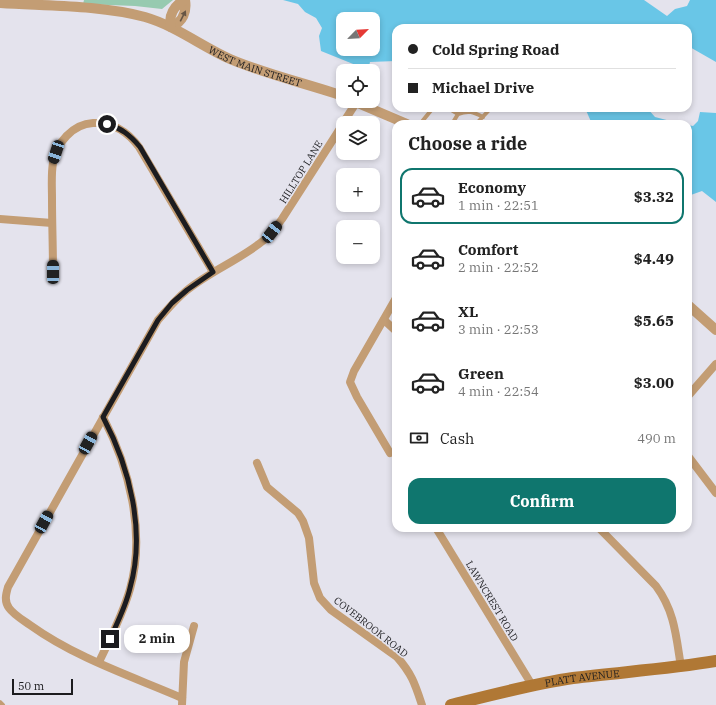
<!DOCTYPE html>
<meta charset="utf-8">
<style>
body{margin:0;font-family:"IBM Plex Serif",serif;background:#f6f6f6;color:#222;height:100vh;display:flex;flex-direction:column;font-size:15px;white-space:nowrap}
*{box-sizing:border-box;margin:0}
p{font-size:13px;color:#767676}
.icon{flex:none;width:22px;height:22px;fill:none;stroke:currentColor;stroke-width:2;stroke-linecap:round;stroke-linejoin:round}
.map{position:relative;flex:1;overflow:hidden}
.side{position:absolute;left:392px;top:120px;width:300px;height:412px;display:flex;flex-direction:column;background:#fff;border-radius:12px;box-shadow:0 2px 6px #0003}
.side>*{flex:none}
.guide{position:absolute;left:392px;top:24px;width:300px;height:88px;border-radius:12px;box-shadow:0 2px 6px #0003;display:grid;align-content:center;height:88px;padding:0 16px;background:#fff}
.needle{width:26px;rotate:66deg}
.controls{position:absolute;left:336px;top:12px;display:grid;gap:8px}
.controls a{display:grid;place-items:center;width:44px;height:44px;border-radius:8px;background:#fff;box-shadow:0 2px 6px #0003;font-size:20px}
.scale{position:absolute;left:12px;bottom:10px;width:61px;box-sizing:border-box;padding-left:4px;border:2px solid #1c1c1f;border-top:0;font-size:11px;line-height:14px;white-space:nowrap;color:#1c1c1f;-webkit-text-stroke:3px #e4e3ed;paint-order:stroke}
.end{position:absolute;width:18px;height:18px;margin:-9px;border:5px solid #1c1c1f;background:#fff;box-shadow:0 0 0 2px #fff}
.from{border-radius:50%}
.bubble{position:absolute;height:28px;border-radius:12px;background:#fff;box-shadow:0 2px 6px #0003;font-size:13px;font-weight:700;line-height:28px;text-align:center}
.car{position:absolute;width:12px;height:24px;margin:-12px -6px;border-radius:5px;box-shadow:0 0 3px 1px #0007;background:linear-gradient(#222 24%,#8ab4d8 0 40%,#222 0 76%,#8ab4d8 0 86%,#222 0)}
.guide b{display:flex;align-items:center;gap:14px;height:38px;font-size:15px}
.guide b+b{border-top:1px solid #e0e0e0}
.guide i{width:10px;height:10px;background:#222}
ul{padding:0;list-style:none}
li{display:flex;align-items:center;gap:12px;height:56px;margin:0 8px 6px;padding:0 8px;border:2px solid transparent;border-radius:12px}
li div{flex:1}
li b{display:block;font-size:15px}
li em{font-style:normal;font-weight:700}
li.active{border-color:#0f766e}
li>.icon{width:36px;height:36px;stroke-width:1.5}
h2{padding:0 16px;font-size:18px;line-height:48px}
.pay{display:flex;align-items:center;gap:10px;height:44px;padding:0 16px;font-size:15px}
.pay p{margin-inline-start:auto}
.action{display:flex;gap:8px;margin-top:auto;padding:8px 16px}
.action a{flex:1;height:46px;border-radius:12px;background:#0f766e;color:#fff;font-size:16px;font-weight:700;line-height:46px;text-align:center}
.map>svg:first-child{display:block}
</style>
<div class="map">
<svg width="716" height="705" viewBox="0 0 716 705">
<rect width="100%" height="100%" fill="#e4e3ed"/>
<!-- green -->
<path fill="#97cab0" d="M84,0h89l-11,9 -27,-3 -52,-2z"/>
<!-- water -->
<g fill="#69c6e7" fill-rule="evenodd">
<path d="M283,0h361l23,16 8,-7 12,-3 3,-6h26v62l-28,-16v-18h-292v33l-26,1 -2,8 -47,-19 -2,-15 3,-8 -6,-10 -11,-6 -7,-8zM343,19h30v30h-30z"/>
<path d="M585,108h62l8,9 27,7h-90z"/>
<path d="M700,112l16,1v89l-14,-11 -14,5v-71l5,1 5,-5z"/>
</g>
<g fill="none" stroke-linecap="round" stroke-linejoin="round">
<!-- service -->
<g stroke="#c39d74" stroke-width="4">
<path d="M448,108l10,6"/>
<path d="M420,124l13,-16"/>
<path d="M452,124l6,-10c11,-4 15,-2 25,3"/>
<path d="M476,124l15,-16"/>
<path d="M0,702l3,3"/>
</g>
<!-- minor -->
<g stroke="#c39d74" stroke-width="8">
<path d="M343,123l13,-20"/>
<path d="M0,219l52,4"/>
<path d="M53,272c0,-24 -1,-49 -1,-73 0,-12 -1,-25 1,-36 3,-20 20,-39 40,-40 20,-1 35,9 46,24l74,125"/>
<path d="M384,320l12,11"/>
<path d="M688,396l28,-32"/>
<path d="M390,453l-33,-56 -7,-15 4,-11 42,-73"/>
<path d="M688,456l28,37"/>
<path d="M257,463l10,24 31,26 5,8 6,17 5,45 6,15 11,12 66,47c15,17 18,27 25,48"/>
<path d="M436,528l96,157"/>
<path d="M599,528l57,58c19,26 20,50 25,81"/>
<path d="M99,662c11,-23 24,-48 31,-73 16,-56 -1,-122 -27,-172"/>
<path d="M182,698c-51,-22 -106,-40 -152,-73 -7,-5 -16,-10 -21,-17 -5,-7 -3,-14 -1,-21l150,-267c9,-10 17,-20 28,-29 24,-20 54,-31 78,-51 7,-6 13,-14 18,-21l61,-95"/>
<path d="M182,705l2,-43 10,-36"/>
</g>
<!-- tertiary -->
<g stroke="#c39d74" stroke-width="10">
<path id="s1" d="M0,3c47,3 100,2 145,14 31,9 56,29 85,42 33,14 70,23 104,34l9,3"/>
<path d="M171,27c12,-5 16,-15 14,-27"/>
<path d="M171,27c-3,-11 3,-22 14,-27"/>
<path d="M353,101l54,23"/>
<path d="M688,305l28,25"/>
</g>
<!-- secondary -->
<path stroke="#b07835" stroke-width="12" id="s2" d="M451,705c40,-10 81,-21 122,-27 48,-6 96,-9 143,-17"/>
</g>
<!-- one-way arrows -->
<defs><path id="oneway-solid" d="M-6-.8H1V-3.2L6.5 0L1 3.2V.8H-6Z"/></defs>
<use fill="#675645" href="#oneway-solid" transform="translate(183 16) rotate(-63)"/>
<g fill="none" stroke-linecap="round" stroke-linejoin="round">
<!-- route -->
<path stroke="#1c1c1f" stroke-width="5" d="M107,124c14,4 23,11 33,23l73,125 -26,18 -15,13 -14,17 -55,97c27,51 43,115 27,171 -4,18 -13,35 -20,51"/>
</g>
<g text-anchor="middle" dominant-baseline="central" stroke-width="3.5" stroke-linejoin="round" paint-order="stroke">
<!-- street labels -->
<g font-size="10" fill="#1c1c1f" stroke="#e4e3ed">
<text stroke="none"><textPath href="#s1" startOffset="267">WEST MAIN STREET</textPath></text>
<text transform="translate(301 172) rotate(-58)">HILLTOP LANE</text>
<text transform="translate(492 601) rotate(59)">LAWNCREST ROAD</text>
<text transform="translate(371 627) rotate(38)">COVEBROOK ROAD</text>
<text stroke="none"><textPath href="#s2" startOffset="134">PLATT AVENUE</textPath></text>
</g>
</g>
</svg>
<div class="controls">
<a><svg class="needle" viewBox="-14 -14 28 28"><path d="M0-13l5 13h-10z" fill="#e53935"/><path d="M0 13l5-13h-10z" fill="#767676"/></svg></a>
<a><svg class="icon" aria-label="locate" viewBox="0 0 24 24"><circle cx="12" cy="12" r="6"/><path d="M12 2v4M12 18v4M2 12h4M18 12h4"/></svg></a>
<a><svg class="icon" aria-label="layers" viewBox="0 0 24 24"><path d="M12 4l9 5-9 5-9-5zM3 14l9 5 9-5"/></svg></a>
<a>+</a>
<a>−</a>
</div>
<div class="scale">50 m</div>
<i class="end from" style="left:107px;top:124px"></i>
<i class="end" style="left:110px;top:639px"></i>
<div class="bubble" style="left:124px;top:625px;width:66px">2 min</div>
<i class="car" style="left:56px;top:152px;rotate:198deg"></i>
<i class="car" style="left:272px;top:232px;rotate:38deg"></i>
<i class="car" style="left:53px;top:272px;rotate:0deg"></i>
<i class="car" style="left:88px;top:443px;rotate:29deg"></i>
<i class="car" style="left:44px;top:522px;rotate:29deg"></i>
<div class="guide">
<b><i class="from"></i>Cold Spring Road</b>
<b><i></i>Michael Drive</b>
</div>
<section class="side">
<h2>Choose a ride</h2>
<ul>
<li class="active"><svg class="icon" aria-label="car" viewBox="0 0 24 24"><path d="M5 17H2v-5l4-1 3-4h7l3 4 3 1v5h-3M9 17h6M6 11h13"/><circle cx="7" cy="17" r="2"/><circle cx="17" cy="17" r="2"/></svg><div><b>Economy</b><p>1 min · 22:51</p></div><em>$3.32</em></li>
<li><svg class="icon" aria-label="car" viewBox="0 0 24 24"><path d="M5 17H2v-5l4-1 3-4h7l3 4 3 1v5h-3M9 17h6M6 11h13"/><circle cx="7" cy="17" r="2"/><circle cx="17" cy="17" r="2"/></svg><div><b>Comfort</b><p>2 min · 22:52</p></div><em>$4.49</em></li>
<li><svg class="icon" aria-label="car" viewBox="0 0 24 24"><path d="M5 17H2v-5l4-1 3-4h7l3 4 3 1v5h-3M9 17h6M6 11h13"/><circle cx="7" cy="17" r="2"/><circle cx="17" cy="17" r="2"/></svg><div><b>XL</b><p>3 min · 22:53</p></div><em>$5.65</em></li>
<li><svg class="icon" aria-label="car" viewBox="0 0 24 24"><path d="M5 17H2v-5l4-1 3-4h7l3 4 3 1v5h-3M9 17h6M6 11h13"/><circle cx="7" cy="17" r="2"/><circle cx="17" cy="17" r="2"/></svg><div><b>Green</b><p>4 min · 22:54</p></div><em>$3.00</em></li>
</ul>
<div class="pay"><svg class="icon" aria-label="cash" viewBox="0 0 24 24"><path d="M3 7h18v10H3z"/><circle cx="12" cy="12" r="2"/></svg>Cash<p>490 m</p></div>
<div class="action"><a>Confirm</a></div>
</section>
</div>
